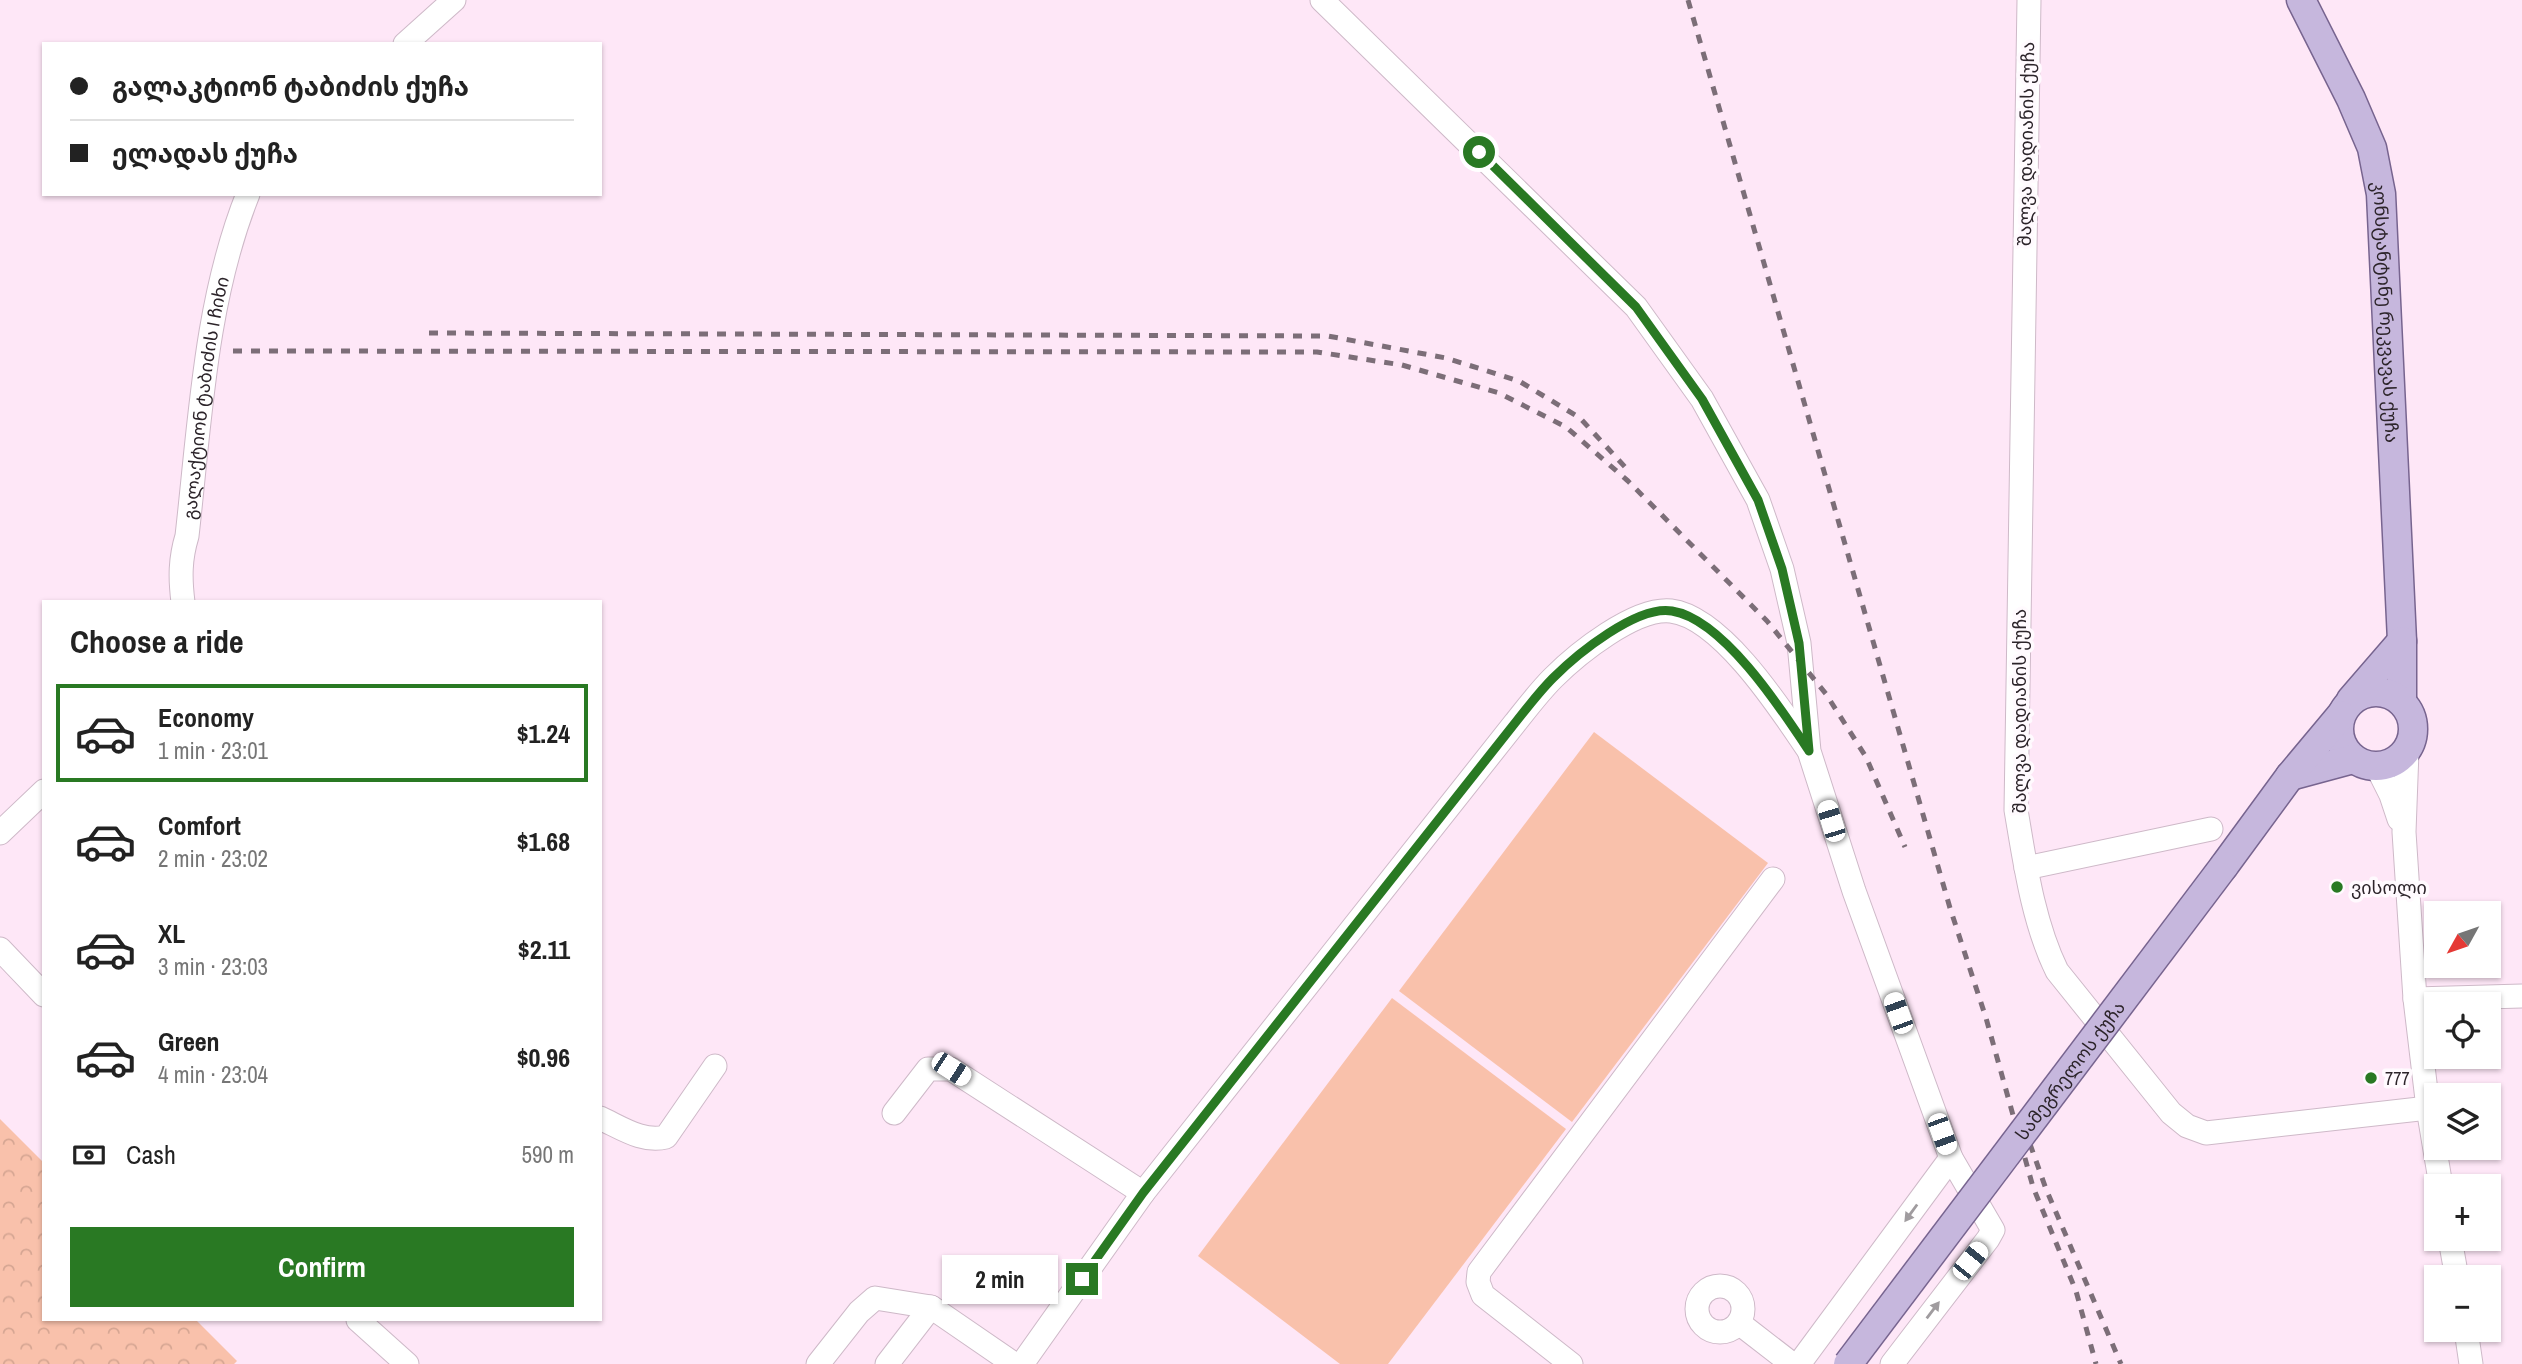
<!DOCTYPE html>
<meta charset="utf-8">
<style>
body{margin:0;font-family:"Archivo Narrow","Noto Sans Georgian",sans-serif;background:#f2f2f2;color:#222;height:100vh;display:flex;flex-direction:column;font-size:26px;white-space:nowrap}
*{box-sizing:border-box;margin:0}
p{font-size:23px;color:#767676}
.icon{flex:none;width:38px;height:38px;fill:none;stroke:currentColor;stroke-width:2;stroke-linecap:round;stroke-linejoin:round}
.map{position:relative;flex:1;overflow:hidden}
.drawer{position:absolute;left:42px;top:600px;width:560px;height:721px;display:flex;flex-direction:column;background:#fff;border-radius:0px;box-shadow:0 2px 5px #0004}
.drawer>*{flex:none}
.guide{position:absolute;left:42px;top:42px;width:560px;height:154px;border-radius:0px;box-shadow:0 2px 5px #0004;display:grid;align-content:center;height:154px;padding:0 28px;background:#fff}
.needle{width:46px;rotate:230deg}
.buttons{position:absolute;left:2424px;top:901px;display:grid;gap:14px}
.buttons a{display:grid;place-items:center;width:77px;height:77px;border-radius:0px;background:#fff;box-shadow:0 2px 5px #0004;font-size:35px}
.end{position:absolute;width:32px;height:32px;margin:-16px;border:9px solid #297923;background:#fff;box-shadow:0 0 0 4px #fff}
.from{border-radius:50%}
.bubble{position:absolute;height:49px;border-radius:0px;background:#fff;box-shadow:0 2px 5px #0004;font-size:23px;font-weight:800;line-height:49px;text-align:center}
.car{position:absolute;width:21px;height:42px;margin:-21px -10px;border-radius:9px;box-shadow:0 0 5px 2px #0007;background:linear-gradient(#fff 24%,#345 0 40%,#fff 0 76%,#345 0 86%,#fff 0)}
.guide b{display:flex;align-items:center;gap:24px;height:66px;font-size:26px}
.guide b+b{border-top:2px solid #e0e0e0}
.guide i{width:18px;height:18px;background:#222}
ul{padding:0;list-style:none}
li{display:flex;align-items:center;gap:21px;height:98px;margin:0 14px 10px;padding:0 14px;border:4px solid transparent;border-radius:0px}
li div{flex:1}
li b{display:block;font-size:26px}
li em{font-style:normal;font-weight:800}
li.on{border-color:#297923}
li>.icon{width:63px;height:63px;stroke-width:1.5}
h2{padding:0 28px;font-size:32px;line-height:84px}
.pay{display:flex;align-items:center;gap:18px;height:77px;padding:0 28px;font-size:26px}
.pay p{margin-inline-start:auto}
.button{display:flex;gap:14px;margin-top:auto;padding:14px 28px}
.button a{flex:1;height:80px;border-radius:0px;background:#297923;color:#fff;font-size:28px;font-weight:800;line-height:80px;text-align:center}
.map>svg:first-child{display:block}
</style>
<div class="map">
<svg width="2522" height="1364" viewBox="0 0 2522 1364">
<defs>
<pattern id="forest-crowns" width="20" height="18" patternUnits="userSpaceOnUse" patternTransform="scale(1.75)"><rect width="20" height="18" fill="#f9c1ab"/><path d="M2 6a3 3 0 1 1 6 0M12 15a3 3 0 1 1 6 0" fill="none" stroke="#d6a693"/></pattern>
</defs>
<rect width="100%" height="100%" fill="#fee7f7"/>
<!-- grass -->
<g fill="#f9c1ab">
<path d="M1594,732l174,131 -196,259 -173,-131z"/>
<path d="M1392,998l174,131 -178,235h-48l-142,-108z"/>
</g>
<!-- forest -->
<path fill="url(#forest-crowns)" d="M0,1119l44,44v157h152l41,41 -3,3h-234z"/>
<g fill="none" stroke-linecap="round" stroke-linejoin="round">
<defs>
<g id="minor">
<path d="M1322,0l314,307 66,92 56,101 24,69 17,74 10,108 45,140 97,267 42,72 -5,9 -96,125"/>
<path d="M2029,0l-13,810c9,53 17,112 41,161l114,142 16,13 19,7 222,-25"/>
<path d="M405,44l49,-44"/>
<path id="s1" d="M183,602c-3,-24 -3,-43 4,-66 13,-114 18,-235 61,-342"/>
<path d="M2407,751l-3,81 11,167 13,109 13,78"/>
<path d="M2377,767l14,28 8,24"/>
<path d="M0,833l44,-42"/>
<path d="M2026,868l185,-39"/>
<path d="M0,949l44,46"/>
<path d="M2415,999l107,-3"/>
<path d="M894,1113l34,-44h23l192,124"/>
<path d="M600,1118c22,10 43,25 66,19l49,-71"/>
<path d="M2450,1239l7,39"/>
<circle cx="1720" cy="1309" r="23"/>
<path d="M358,1320l49,44"/>
<path d="M1739,1323l53,41"/>
<path d="M2466,1330l5,34"/>
<path d="M818,1364l41,-52 16,-14 56,9 83,57"/>
<path d="M887,1364l44,-57"/>
<path d="M1022,1364l121,-171 372,-470c12,-15 24,-31 38,-45 24,-24 82,-71 118,-67 50,6 109,97 136,137"/>
<path d="M1571,1364l-88,-69 -5,-13 1,-10 294,-393"/>
<path d="M1799,1364l152,-206"/>
</g>
<g id="major">
<path id="s2" d="M2301,0l50,99 21,49 9,46 21,447v61"/>
<circle cx="2376" cy="729" r="37"/>
<path d="M2351,700l51,-59"/>
<path d="M2290,776l63,-17"/>
<path d="M2224,866l66,-90 51,-61"/>
</g>
</defs>
<!-- minor casing -->
<use href="#minor" stroke="#ceb9c8" stroke-width="25"/>
<!-- major casing -->
<use href="#major" stroke="#77648f" stroke-width="31"/>
<!-- minor -->
<use href="#minor" stroke="#fff" stroke-width="23"/>
<!-- major -->
<use href="#major" stroke="#c6b7dd" stroke-width="28"/>
<!-- rail -->
<g stroke="#7c6e78" stroke-width="5" stroke-dasharray="9 9" stroke-linecap="butt">
<path d="M1688,0l262,908 36,110 47,169 43,104 20,73"/>
<path d="M429,333l899,3 118,22 73,23 61,37 45,49"/>
<path d="M233,351l1084,1 85,13 97,28 67,34 62,54 139,140 59,73 40,63 39,90"/>
<path d="M2030,1144l16,45 75,175"/>
</g>
<defs>
<g id="major-bridge">
<path id="s3" d="M1848,1364l376,-498"/>
</g>
</defs>
<!-- major-bridge casing -->
<use href="#major-bridge" stroke="#77648f" stroke-width="31" stroke-linecap="butt"/>
<!-- major-bridge -->
<use href="#major-bridge" stroke="#c6b7dd" stroke-width="28"/>
</g>
<!-- one-way arrows -->
<defs><path id="oneway-solid" d="M-6-.8H1V-3.2L6.5 0L1 3.2V.8H-6Z" transform="scale(1.75)"/></defs>
<g fill="#a09c9f">
<use href="#oneway-solid" transform="translate(1911 1213) rotate(126)"/>
<use href="#oneway-solid" transform="translate(1933 1310) rotate(-53)"/>
</g>
<g fill="none" stroke-linecap="round" stroke-linejoin="round">
<!-- route -->
<path stroke="#297923" stroke-width="9" d="M1082,1279l61,-86 372,-470c12,-15 24,-31 38,-45 24,-24 84,-73 119,-67 51,8 110,99 137,140l-10,-108 -17,-74 -24,-69 -56,-101 -66,-92 -157,-155"/>
</g>
<!-- markers -->
<g fill="#297923" stroke="#fffafe" stroke-width="2.5">
<circle cx="2337" cy="887" r="7"/>
<circle cx="2371" cy="1078" r="7"/>
</g>
<g text-anchor="middle" dominant-baseline="central" stroke-width="7" stroke-linejoin="round" paint-order="stroke">
<!-- street labels -->
<g font-size="18" fill="#2c242a" stroke="#fffafe">
<text transform="translate(2026 144) rotate(-89)">შალვა დადიანის ქუჩა</text>
<text stroke="none"><textPath href="#s2" startOffset="329">კონსტანტინე რეკვავას ქუჩა</textPath></text>
<text stroke="none"><textPath href="#s1" startOffset="206">გალაქტიონ ტაბიძის I ჩიხი</textPath></text>
<text transform="translate(2019 711) rotate(-90)">შალვა დადიანის ქუჩა</text>
<text stroke="none"><textPath href="#s3" startOffset="368">სამეგრელოს ქუჩა</textPath></text>
</g>
<!-- poi labels -->
<g font-size="18" fill="#2c242a" stroke="#fffafe" text-anchor="start">
<text x="2351" y="887">ვისოლი</text>
<text x="2385" y="1078">777</text>
</g>
</g>
</svg>
<div class="buttons">
<a><svg class="needle" viewBox="-14 -14 28 28"><path d="M0-13l5 13h-10z" fill="#e53935"/><path d="M0 13l5-13h-10z" fill="#767676"/></svg></a>
<a><svg class="icon" aria-label="locate" viewBox="0 0 24 24"><circle cx="12" cy="12" r="6"/><path d="M12 2v4M12 18v4M2 12h4M18 12h4"/></svg></a>
<a><svg class="icon" aria-label="layers" viewBox="0 0 24 24"><path d="M12 4l9 5-9 5-9-5zM3 14l9 5 9-5"/></svg></a>
<a>+</a>
<a>−</a>
</div>
<i class="end from" style="left:1479px;top:152px"></i>
<i class="end" style="left:1082px;top:1279px"></i>
<div class="bubble" style="left:942px;top:1255px;width:116px">2 min</div>
<i class="car" style="left:1831px;top:821px;rotate:343deg"></i>
<i class="car" style="left:1898px;top:1013px;rotate:340deg"></i>
<i class="car" style="left:951px;top:1069px;rotate:123deg"></i>
<i class="car" style="left:1942px;top:1134px;rotate:160deg"></i>
<i class="car" style="left:1970px;top:1261px;rotate:39deg"></i>
<div class="guide">
<b><i class="from"></i>გალაკტიონ ტაბიძის ქუჩა</b>
<b><i></i>ელადას ქუჩა</b>
</div>
<section class="drawer">
<h2>Choose a ride</h2>
<ul>
<li class="on"><svg class="icon" aria-label="car" viewBox="0 0 24 24"><path d="M5 17H2v-5l4-1 3-4h7l3 4 3 1v5h-3M9 17h6M6 11h13"/><circle cx="7" cy="17" r="2"/><circle cx="17" cy="17" r="2"/></svg><div><b>Economy</b><p>1 min · 23:01</p></div><em>$1.24</em></li>
<li><svg class="icon" aria-label="car" viewBox="0 0 24 24"><path d="M5 17H2v-5l4-1 3-4h7l3 4 3 1v5h-3M9 17h6M6 11h13"/><circle cx="7" cy="17" r="2"/><circle cx="17" cy="17" r="2"/></svg><div><b>Comfort</b><p>2 min · 23:02</p></div><em>$1.68</em></li>
<li><svg class="icon" aria-label="car" viewBox="0 0 24 24"><path d="M5 17H2v-5l4-1 3-4h7l3 4 3 1v5h-3M9 17h6M6 11h13"/><circle cx="7" cy="17" r="2"/><circle cx="17" cy="17" r="2"/></svg><div><b>XL</b><p>3 min · 23:03</p></div><em>$2.11</em></li>
<li><svg class="icon" aria-label="car" viewBox="0 0 24 24"><path d="M5 17H2v-5l4-1 3-4h7l3 4 3 1v5h-3M9 17h6M6 11h13"/><circle cx="7" cy="17" r="2"/><circle cx="17" cy="17" r="2"/></svg><div><b>Green</b><p>4 min · 23:04</p></div><em>$0.96</em></li>
</ul>
<div class="pay"><svg class="icon" aria-label="cash" viewBox="0 0 24 24"><path d="M3 7h18v10H3z"/><circle cx="12" cy="12" r="2"/></svg>Cash<p>590 m</p></div>
<div class="button"><a>Confirm</a></div>
</section>
</div>
